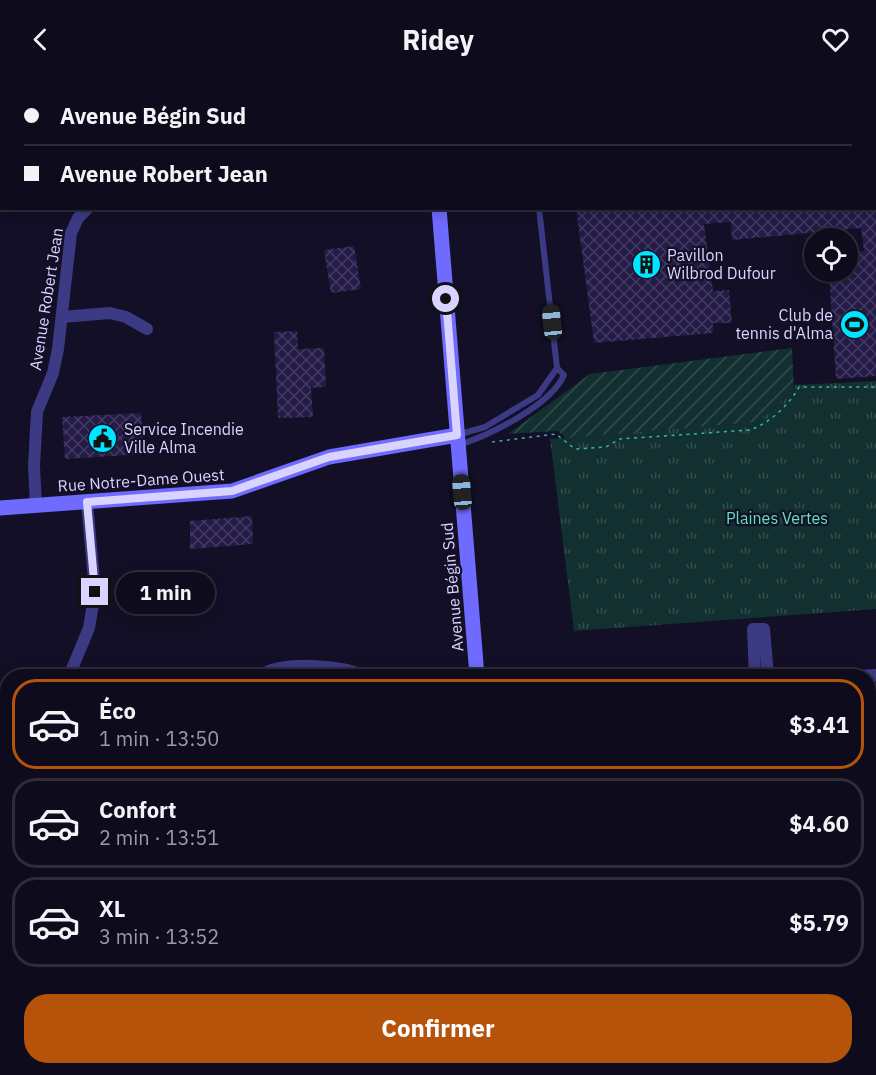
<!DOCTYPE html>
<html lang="fr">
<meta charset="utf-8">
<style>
body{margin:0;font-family:"IBM Plex Sans",sans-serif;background:#171425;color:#f1f3f6;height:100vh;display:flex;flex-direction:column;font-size:22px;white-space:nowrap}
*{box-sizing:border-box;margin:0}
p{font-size:20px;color:#9b9ba3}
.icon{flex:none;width:33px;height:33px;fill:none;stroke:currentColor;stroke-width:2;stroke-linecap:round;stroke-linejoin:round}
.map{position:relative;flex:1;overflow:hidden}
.details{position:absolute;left:0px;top:591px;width:876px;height:406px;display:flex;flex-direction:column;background:#0e0b1c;border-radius:24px 24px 0 0;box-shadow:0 3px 15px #0003,0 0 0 2px #2e2b3b}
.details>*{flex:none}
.banner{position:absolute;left:0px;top:0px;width:876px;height:132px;box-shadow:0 3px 15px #0003,0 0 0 2px #2e2b3b;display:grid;align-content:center;height:132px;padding:0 24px;background:#0e0b1c}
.tools{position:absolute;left:804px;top:150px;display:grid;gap:12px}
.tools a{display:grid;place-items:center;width:54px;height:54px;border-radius:50%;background:#0e0b1c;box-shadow:0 3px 15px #0003,0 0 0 2px #2e2b3b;font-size:30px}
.end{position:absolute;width:27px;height:27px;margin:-14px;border:8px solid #d9d4ff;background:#111;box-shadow:0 0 0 3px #111}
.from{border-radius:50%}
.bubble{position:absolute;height:42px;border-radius:21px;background:#0e0b1c;box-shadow:0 3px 15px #0003,0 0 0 2px #2e2b3b;font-size:20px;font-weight:700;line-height:42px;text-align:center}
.car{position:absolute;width:18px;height:36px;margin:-18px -9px;border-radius:8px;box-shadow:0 0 4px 2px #0007;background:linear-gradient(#222 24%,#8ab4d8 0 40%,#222 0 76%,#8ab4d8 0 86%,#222 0)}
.banner b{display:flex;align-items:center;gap:21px;height:57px;font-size:22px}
.banner b+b{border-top:2px solid #2e2b3b}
.banner i{width:15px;height:15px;background:#f1f3f6}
ul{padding:10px 0 0;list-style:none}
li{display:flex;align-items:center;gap:18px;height:90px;margin:0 12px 9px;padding:0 12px;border:3px solid #2e2b3b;border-radius:24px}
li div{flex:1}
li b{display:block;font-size:22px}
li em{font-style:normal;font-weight:700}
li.active{border-color:#b45309}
li>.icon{width:54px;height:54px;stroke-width:1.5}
.button{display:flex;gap:12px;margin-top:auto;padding:12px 24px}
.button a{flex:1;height:69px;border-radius:24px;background:#b45309;color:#fff;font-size:24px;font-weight:700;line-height:69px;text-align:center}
header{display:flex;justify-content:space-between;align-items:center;height:78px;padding:0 24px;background:#0e0b1c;font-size:27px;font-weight:700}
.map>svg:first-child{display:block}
</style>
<header><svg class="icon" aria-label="back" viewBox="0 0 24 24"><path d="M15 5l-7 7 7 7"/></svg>Ridey<svg class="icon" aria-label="heart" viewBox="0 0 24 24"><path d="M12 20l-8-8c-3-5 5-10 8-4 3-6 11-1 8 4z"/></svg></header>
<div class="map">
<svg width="876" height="997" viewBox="0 0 876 997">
<defs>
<pattern id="park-tufts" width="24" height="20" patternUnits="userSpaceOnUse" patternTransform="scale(1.5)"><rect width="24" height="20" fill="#12302f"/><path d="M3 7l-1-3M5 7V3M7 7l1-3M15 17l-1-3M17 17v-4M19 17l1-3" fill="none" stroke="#344d4e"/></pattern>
<pattern id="garden-furrows" width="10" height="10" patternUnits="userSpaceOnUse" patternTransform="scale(1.5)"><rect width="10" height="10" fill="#12302f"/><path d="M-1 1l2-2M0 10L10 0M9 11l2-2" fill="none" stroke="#344d4e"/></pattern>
<pattern id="building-cross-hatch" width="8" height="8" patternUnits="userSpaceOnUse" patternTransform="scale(1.5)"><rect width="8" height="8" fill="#241b47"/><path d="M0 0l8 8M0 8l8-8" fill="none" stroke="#433b63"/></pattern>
</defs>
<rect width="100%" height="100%" fill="#130f26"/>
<!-- park -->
<path fill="url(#park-tufts)" d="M876,303v228l-302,22 -24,-192 207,-17 37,-31 1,-6z"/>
<!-- garden -->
<path fill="url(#garden-furrows)" d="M792,270l2,43 -37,31 -191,16 -8,-7 -50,3 82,-60z"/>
<!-- building -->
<g fill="url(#building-cross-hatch)">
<path d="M576,130h300v168l-40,3 -7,-107h19v-20l16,-1 -3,-23 -129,12 -1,-18 -27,2 9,67 16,-1 3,33h-19v10l-119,10z"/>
<path d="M354,168l7,43 -30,4 -7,-43z"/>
<path d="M297,253l1,18 26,-1 2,39 -15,1 2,29 -35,1 -4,-86z"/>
<path d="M141,335l3,41 -79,5 -3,-42z"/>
<path d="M252,438l1,28 -63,5v-28z"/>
<path d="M8,805v74l-8,1v-74z"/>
</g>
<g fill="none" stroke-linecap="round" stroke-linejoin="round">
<!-- path -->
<path stroke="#2fb8b0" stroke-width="1.5" stroke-dasharray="3 4.5" stroke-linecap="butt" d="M492,364l64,-8 19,15 31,-2 14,-8 130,-9c20,-7 39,-25 49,-43h77"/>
<!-- lane -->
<g stroke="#3d3a85" stroke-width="6">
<path d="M524,0l2,2"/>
<path d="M457,357l28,-8 53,-32 19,-27 -18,-160"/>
<path d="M459,367c31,-10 92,-40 105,-70l-7,-7"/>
</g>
<!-- street -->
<g stroke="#3d3a85" stroke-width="12">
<path d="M183,0l1,2"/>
<path d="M297,0v2"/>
<path d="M62,239l48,-4 16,4 21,12"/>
<path d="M36,428l-2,-40 3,-54 16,-39 5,-24 13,-116 7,-15 10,-10"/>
<path d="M69,598l20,-48 6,-36 -8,-90"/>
<path d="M261,598c16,-15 83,-12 102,0"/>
<path d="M755,598l-2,-47h11l4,47"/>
<path d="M854,598l22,-1"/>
<path d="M868,718h8"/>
<path d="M868,842l8,-1"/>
<path d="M0,914l8,-1"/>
<path d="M209,990l1,7"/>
<path d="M822,990l1,7"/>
</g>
<!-- secondary -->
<g stroke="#6f6bff" stroke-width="15">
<path d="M428,0v2"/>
<path d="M439,130l38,468"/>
<path d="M0,430l232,-17 97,-34 128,-22"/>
<path d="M868,956l8,-1"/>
<path d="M868,974h8"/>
<path d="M514,990v7"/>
<path d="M403,997l69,-7"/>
<path d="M604,997l84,-7"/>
</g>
</g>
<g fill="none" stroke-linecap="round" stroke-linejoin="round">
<!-- route -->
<path stroke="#d9d4ff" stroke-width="8" d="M95,514l-8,-90 145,-11 97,-34 128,-22 -11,-136"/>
</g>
<!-- icons -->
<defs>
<symbol id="building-disc" viewBox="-11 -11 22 22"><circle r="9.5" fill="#00e5ff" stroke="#130f26"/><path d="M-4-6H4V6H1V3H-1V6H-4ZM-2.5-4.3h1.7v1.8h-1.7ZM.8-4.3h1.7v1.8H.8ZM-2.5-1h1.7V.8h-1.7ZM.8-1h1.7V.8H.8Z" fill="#111"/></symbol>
<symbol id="stadium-disc" viewBox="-11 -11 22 22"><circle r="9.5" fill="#00e5ff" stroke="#130f26"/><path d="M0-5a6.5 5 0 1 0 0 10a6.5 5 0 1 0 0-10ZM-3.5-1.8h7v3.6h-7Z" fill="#111"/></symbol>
<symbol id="civic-disc" viewBox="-11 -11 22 22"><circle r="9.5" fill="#00e5ff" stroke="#130f26"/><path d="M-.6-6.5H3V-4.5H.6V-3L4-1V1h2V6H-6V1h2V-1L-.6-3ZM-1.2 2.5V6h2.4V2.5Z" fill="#111"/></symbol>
</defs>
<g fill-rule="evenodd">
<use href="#building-disc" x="630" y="170" width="33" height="33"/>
<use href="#stadium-disc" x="838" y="230" width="33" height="33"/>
<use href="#civic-disc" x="86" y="344" width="33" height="33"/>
</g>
<g text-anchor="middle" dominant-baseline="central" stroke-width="4.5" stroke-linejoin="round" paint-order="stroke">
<!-- poi labels -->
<g font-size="16" fill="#d9d4ff" stroke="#130f26" text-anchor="start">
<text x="667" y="177">Pavillon<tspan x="667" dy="18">Wilbrod Dufour</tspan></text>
<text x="833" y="237" text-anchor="end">Club de<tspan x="833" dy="18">tennis d'Alma</tspan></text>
<text x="124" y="351">Service Incendie<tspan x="124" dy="18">Ville Alma</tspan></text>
</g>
<!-- street labels -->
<g font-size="16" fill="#d9d4ff" stroke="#130f26">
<text transform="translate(46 221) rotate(-81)">Avenue Robert Jean</text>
<text transform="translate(141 402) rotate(-4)">Rue Notre-Dame Ouest</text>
<text transform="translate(452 509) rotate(-95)">Avenue Bégin Sud</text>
</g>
<!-- park labels -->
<g font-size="16" fill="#5fe0c0" stroke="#130f26">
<text x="777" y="440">Plaines Vertes</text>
</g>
</g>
</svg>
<div class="tools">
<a><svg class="icon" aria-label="locate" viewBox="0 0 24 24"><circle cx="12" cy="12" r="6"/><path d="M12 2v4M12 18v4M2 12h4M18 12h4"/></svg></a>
</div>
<i class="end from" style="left:446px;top:221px"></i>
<i class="end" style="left:95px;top:514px"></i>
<div class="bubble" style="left:116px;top:494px;width:99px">1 min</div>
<i class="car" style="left:552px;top:244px;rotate:354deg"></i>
<i class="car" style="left:462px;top:414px;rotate:355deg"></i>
<div class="banner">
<b><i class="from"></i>Avenue Bégin Sud</b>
<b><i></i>Avenue Robert Jean</b>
</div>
<section class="details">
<ul>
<li class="active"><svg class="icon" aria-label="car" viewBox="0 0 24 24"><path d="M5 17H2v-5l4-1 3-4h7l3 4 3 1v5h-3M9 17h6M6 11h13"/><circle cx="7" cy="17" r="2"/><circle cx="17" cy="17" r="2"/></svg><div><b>Éco</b><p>1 min · 13:50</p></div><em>$3.41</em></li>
<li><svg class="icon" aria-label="car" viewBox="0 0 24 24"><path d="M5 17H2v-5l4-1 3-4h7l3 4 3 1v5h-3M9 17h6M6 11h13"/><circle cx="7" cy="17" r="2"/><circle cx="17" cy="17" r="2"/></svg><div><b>Confort</b><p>2 min · 13:51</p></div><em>$4.60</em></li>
<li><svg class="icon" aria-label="car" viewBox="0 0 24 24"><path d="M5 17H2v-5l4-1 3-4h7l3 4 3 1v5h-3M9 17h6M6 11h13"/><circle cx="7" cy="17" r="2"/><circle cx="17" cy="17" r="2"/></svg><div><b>XL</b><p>3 min · 13:52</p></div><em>$5.79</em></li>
</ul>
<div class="button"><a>Confirmer</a></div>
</section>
</div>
